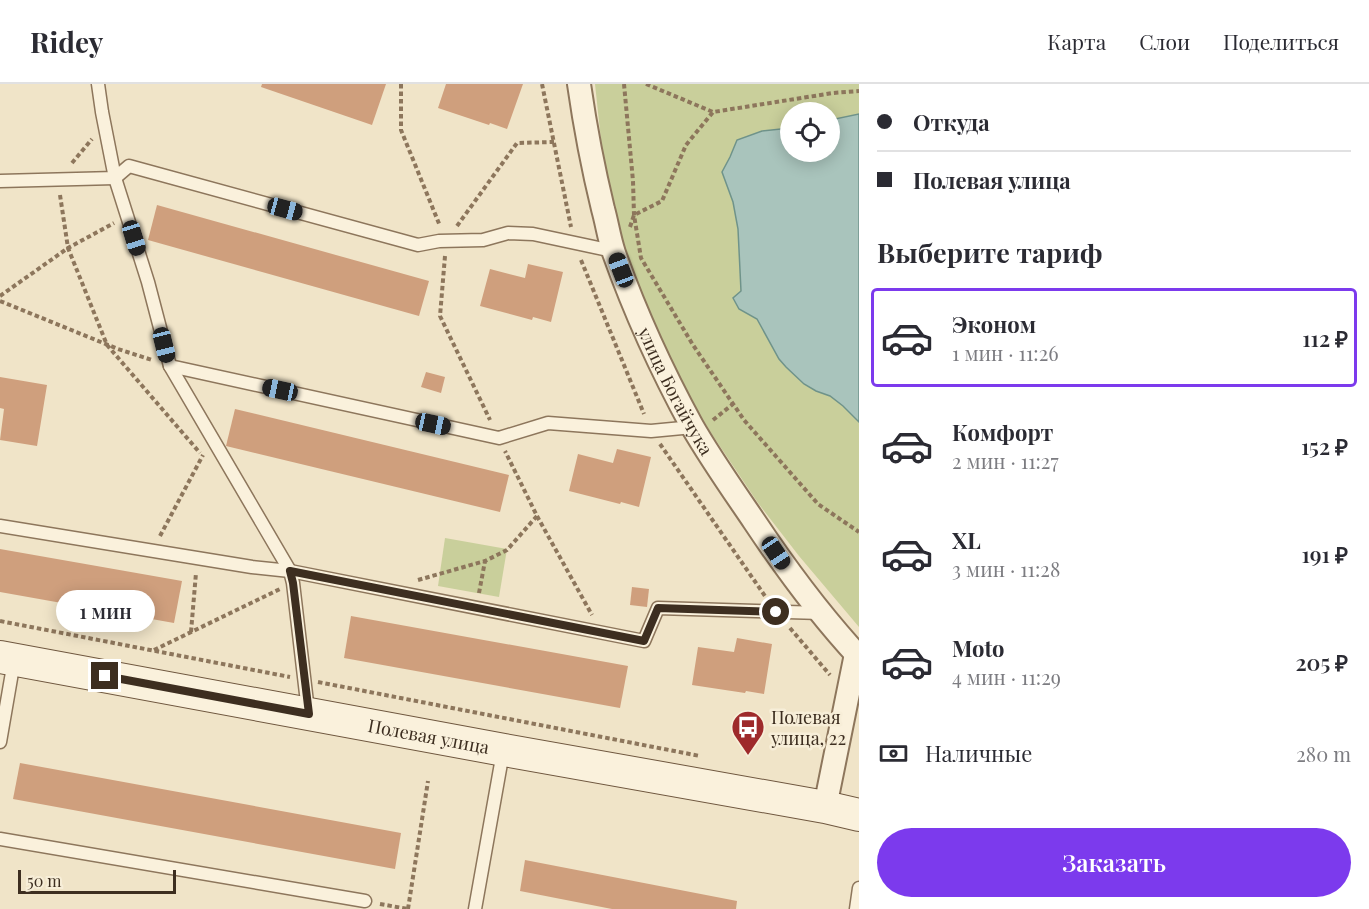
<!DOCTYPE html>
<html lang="ru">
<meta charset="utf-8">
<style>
body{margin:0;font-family:"Playfair Display",serif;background:#f7f7f7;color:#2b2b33;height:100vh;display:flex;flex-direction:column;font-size:22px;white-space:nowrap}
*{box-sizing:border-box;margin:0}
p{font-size:20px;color:#7c7c81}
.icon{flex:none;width:33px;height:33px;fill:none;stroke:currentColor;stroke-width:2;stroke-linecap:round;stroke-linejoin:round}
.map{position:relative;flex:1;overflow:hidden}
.sheet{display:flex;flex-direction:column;background:#fff;width:510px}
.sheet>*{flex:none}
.guide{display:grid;align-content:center;height:132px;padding:0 18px;background:#fff}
.fabs{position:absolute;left:780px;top:18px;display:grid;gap:12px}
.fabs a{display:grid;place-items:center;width:60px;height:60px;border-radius:50%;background:#fff;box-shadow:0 3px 15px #0003;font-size:30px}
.scale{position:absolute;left:18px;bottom:15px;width:158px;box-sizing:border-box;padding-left:6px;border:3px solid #3d2e20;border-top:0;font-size:16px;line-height:21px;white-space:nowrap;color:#3d2e20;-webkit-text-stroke:4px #f7eed8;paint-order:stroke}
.end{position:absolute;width:27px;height:27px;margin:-14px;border:8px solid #3d2e20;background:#fff;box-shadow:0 0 0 3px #fff}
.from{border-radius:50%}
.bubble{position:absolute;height:42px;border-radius:21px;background:#fff;box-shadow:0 3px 15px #0003;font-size:20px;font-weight:600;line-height:42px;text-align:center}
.car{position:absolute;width:18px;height:36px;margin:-18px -9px;border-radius:8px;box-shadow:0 0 4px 2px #0007;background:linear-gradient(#222 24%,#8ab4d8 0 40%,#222 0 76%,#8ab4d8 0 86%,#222 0)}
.guide b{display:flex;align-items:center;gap:21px;height:57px;font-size:22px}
.guide b+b{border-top:2px solid #e1e1e2}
.guide i{width:15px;height:15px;background:#2b2b33}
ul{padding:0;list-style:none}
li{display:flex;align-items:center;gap:18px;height:99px;margin:0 12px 9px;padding:0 6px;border:3px solid transparent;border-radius:6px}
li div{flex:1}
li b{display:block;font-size:22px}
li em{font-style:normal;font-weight:600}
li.on{border-color:#7c3aed}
li>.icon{width:54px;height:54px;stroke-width:1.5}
h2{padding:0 18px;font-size:27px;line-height:72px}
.pay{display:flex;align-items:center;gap:15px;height:66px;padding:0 18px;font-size:22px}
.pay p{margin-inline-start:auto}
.action{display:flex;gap:12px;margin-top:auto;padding:12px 18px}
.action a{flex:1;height:69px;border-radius:36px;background:#7c3aed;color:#fff;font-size:24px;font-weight:600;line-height:69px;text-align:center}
header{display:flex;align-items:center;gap:36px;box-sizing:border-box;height:84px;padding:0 30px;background:#fff;border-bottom:2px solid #e1e1e2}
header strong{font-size:28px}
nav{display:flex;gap:33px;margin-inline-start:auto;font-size:21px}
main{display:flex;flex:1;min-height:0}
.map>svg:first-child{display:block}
</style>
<header>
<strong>Ridey</strong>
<nav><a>Карта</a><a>Слои</a><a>Поделиться</a></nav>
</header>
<main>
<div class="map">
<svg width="859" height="825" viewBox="0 0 859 825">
<rect width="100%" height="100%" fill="#f0e4c8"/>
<!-- green -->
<g fill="#c9cf9b">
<path d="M595,0h264v30l-29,6v-8h-40v16l-53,12 -7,17 -8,15 11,30 5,27 3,63 -8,7 6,10 18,10 16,29 43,43 14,5 13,10 16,16v205l-60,-71 -41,-53 -47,-70 -24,-40 -54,-104 -25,-83z"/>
<path d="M445,454l62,11 -8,48 -61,-11z"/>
</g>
<!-- water -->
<path fill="#a9c4bc" stroke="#6f938a" stroke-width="1.5" d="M859,30v308l-16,-16 -13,-10 -14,-5 -12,-7 -18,-17 -7,-8 -22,-40 -18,-10 -6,-11 8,-7 -3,-62 -5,-27 -11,-30 8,-15 7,-17 25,-9 28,-3v24h40v-32z"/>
<!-- building -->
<g fill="#cf9f7d">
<path d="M262,0h124l-14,41 -111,-38z"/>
<path d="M446,0h77l-16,45 -17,-6 -1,2 -51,-17z"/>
<path d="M157,121l272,76 -10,35 -271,-76z"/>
<path d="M528,180l35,8 -12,50 -18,-5 -1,3 -52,-14 10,-37 35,9z"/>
<path d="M426,288l19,5 -4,16 -20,-6z"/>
<path d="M0,293l47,8 -10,61 -37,-6 4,-31 -4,-1z"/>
<path d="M235,325l274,66 -9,37 -274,-66z"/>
<path d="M617,365l34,8 -12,50 -18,-5 -1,2 -51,-13 9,-37 35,9z"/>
<path d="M0,465l182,32 -8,42 -174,-31z"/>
<path d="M632,503l17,2 -2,18 -17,-2z"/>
<path d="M351,532l277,50 -8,42 -276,-50z"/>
<path d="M737,554l35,6 -8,50 -18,-3 -1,2 -53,-8 6,-38 36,5z"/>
<path d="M20,679l381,70 -6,36 -382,-70z"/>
<path d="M525,776l212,41 -1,8h-124l-92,-18z"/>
</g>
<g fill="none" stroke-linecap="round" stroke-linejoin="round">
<defs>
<g id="lane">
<path d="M98,0l4,28 13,66 33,104 22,84 120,205 3,12 15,128"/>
<path d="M0,97l115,-3 14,-12 289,79 21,-4 44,-1 25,-7 25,1 80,17"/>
<path d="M170,282l329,72 49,-15 103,8 42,-4"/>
<path d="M0,442l252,41 38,4 354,70 14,-33 163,5"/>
<path d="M0,658l14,-81"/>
<path d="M0,755l365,62"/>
<path d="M475,825l28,-157"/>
<path d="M856,825l3,-21"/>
</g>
<g id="street">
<path id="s1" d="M579,0c6,42 14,84 24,125 4,14 6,29 11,44 21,59 48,118 78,173 19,33 41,64 62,95 32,48 66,94 105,136"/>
<path d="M825,723l31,-153"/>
</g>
<g id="secondary">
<path id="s2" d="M0,573l504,93 321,57 34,8"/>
</g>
</defs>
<!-- lane casing -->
<use href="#lane" stroke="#8d765c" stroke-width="15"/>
<!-- street casing -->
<use href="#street" stroke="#8d765c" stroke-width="26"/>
<!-- secondary casing -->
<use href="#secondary" stroke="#6f573f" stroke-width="34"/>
<!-- path -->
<g stroke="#8d765c" stroke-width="4" stroke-dasharray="4.5 3" stroke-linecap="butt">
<path d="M401,0v46l39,96"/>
<path d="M542,0l29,143"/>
<path d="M624,0l9,97 1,34 7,43 52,87 51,75 74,84 41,28"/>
<path d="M646,0l67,28 120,-19 26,-2"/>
<path d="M72,79l20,-24"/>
<path d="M60,111l8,53 46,-25"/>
<path d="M457,142l60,-83 37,-1"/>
<path d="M630,143l4,-12 28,-14 24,-56 27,-33"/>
<path d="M445,172l-5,60 50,104"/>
<path d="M581,176l63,154"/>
<path d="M0,212l68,-48 39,97 93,108"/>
<path d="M0,217l118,48 34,11"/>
<path d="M713,336l20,-16"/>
<path d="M660,360l105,152"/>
<path d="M537,432l55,99"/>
<path d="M160,452l43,-81"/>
<path d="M418,496l67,-19 22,-11 30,-34 -32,-65"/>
<path d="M479,509l6,-32"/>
<path d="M0,537l290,56"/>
<path d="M790,544l40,47"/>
<path d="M191,548l5,-59"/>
<path d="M154,566l126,-61"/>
<path d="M318,598l382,74"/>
<path d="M380,820l28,5"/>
<path d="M408,825l20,-128"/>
</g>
<!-- lane -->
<use href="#lane" stroke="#faf1dc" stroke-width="12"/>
<!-- street -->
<use href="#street" stroke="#faf1dc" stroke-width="22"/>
<!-- secondary -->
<use href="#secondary" stroke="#faf1dc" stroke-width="32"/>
</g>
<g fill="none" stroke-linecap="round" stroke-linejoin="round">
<!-- route -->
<path stroke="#3d2e20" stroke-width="8" d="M105,592l204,38 -16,-131 -3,-12 354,70 14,-33 118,4"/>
</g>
<!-- icons -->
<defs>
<symbol id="bus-pin" viewBox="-11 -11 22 30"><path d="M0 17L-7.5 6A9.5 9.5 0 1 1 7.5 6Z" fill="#9e2a2b" stroke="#f7eed8"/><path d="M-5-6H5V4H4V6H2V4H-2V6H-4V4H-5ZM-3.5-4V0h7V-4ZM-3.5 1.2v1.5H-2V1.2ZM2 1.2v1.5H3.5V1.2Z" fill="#fff"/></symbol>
</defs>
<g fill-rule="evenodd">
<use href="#bus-pin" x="729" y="624" width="38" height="52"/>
</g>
<g text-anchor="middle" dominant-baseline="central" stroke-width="5" stroke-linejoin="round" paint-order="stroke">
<!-- street labels -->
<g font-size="18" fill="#3d2e20" stroke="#f7eed8">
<text stroke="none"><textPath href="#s1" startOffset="324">улица Богайчука</textPath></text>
<text stroke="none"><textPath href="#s2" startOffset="436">Полевая улица</textPath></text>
</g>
<!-- poi labels -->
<g font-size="18" fill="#3d2e20" stroke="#f7eed8" text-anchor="start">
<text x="771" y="633">Полевая<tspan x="771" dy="21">улица, 22</tspan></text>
</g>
</g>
</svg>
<div class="fabs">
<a><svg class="icon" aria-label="locate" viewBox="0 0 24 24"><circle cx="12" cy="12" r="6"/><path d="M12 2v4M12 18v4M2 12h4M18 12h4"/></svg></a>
</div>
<div class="scale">50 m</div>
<i class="end from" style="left:776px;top:528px"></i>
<i class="end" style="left:105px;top:592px"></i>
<div class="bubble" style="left:56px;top:506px;width:99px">1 мин</div>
<i class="car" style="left:285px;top:125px;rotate:105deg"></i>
<i class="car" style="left:134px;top:154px;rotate:163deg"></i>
<i class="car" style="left:621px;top:186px;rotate:339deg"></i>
<i class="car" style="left:164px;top:261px;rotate:166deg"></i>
<i class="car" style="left:280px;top:306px;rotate:282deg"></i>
<i class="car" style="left:433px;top:340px;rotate:102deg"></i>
<i class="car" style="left:776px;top:469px;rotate:146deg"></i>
</div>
<section class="sheet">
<div class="guide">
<b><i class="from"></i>Откуда</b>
<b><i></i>Полевая улица</b>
</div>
<h2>Выберите тариф</h2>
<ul>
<li class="on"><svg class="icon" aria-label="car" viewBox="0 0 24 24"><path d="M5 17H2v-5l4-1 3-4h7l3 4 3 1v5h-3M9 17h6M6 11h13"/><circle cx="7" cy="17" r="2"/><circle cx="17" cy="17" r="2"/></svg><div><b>Эконом</b><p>1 мин · 11:26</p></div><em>112 ₽</em></li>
<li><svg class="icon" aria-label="car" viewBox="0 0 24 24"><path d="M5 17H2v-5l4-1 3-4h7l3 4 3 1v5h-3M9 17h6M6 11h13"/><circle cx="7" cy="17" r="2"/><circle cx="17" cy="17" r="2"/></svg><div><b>Комфорт</b><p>2 мин · 11:27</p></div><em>152 ₽</em></li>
<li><svg class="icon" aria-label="car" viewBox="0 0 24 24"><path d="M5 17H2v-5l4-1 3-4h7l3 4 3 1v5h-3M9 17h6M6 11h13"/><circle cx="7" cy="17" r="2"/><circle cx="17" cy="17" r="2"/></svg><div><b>XL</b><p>3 мин · 11:28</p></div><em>191 ₽</em></li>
<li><svg class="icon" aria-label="car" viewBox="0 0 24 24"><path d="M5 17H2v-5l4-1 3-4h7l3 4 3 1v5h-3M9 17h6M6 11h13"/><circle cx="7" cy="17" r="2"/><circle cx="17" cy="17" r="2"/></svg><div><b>Moto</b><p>4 мин · 11:29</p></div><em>205 ₽</em></li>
</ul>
<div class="pay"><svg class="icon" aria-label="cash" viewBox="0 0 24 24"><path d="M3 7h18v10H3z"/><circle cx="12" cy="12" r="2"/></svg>Наличные<p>280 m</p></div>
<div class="action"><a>Заказать</a></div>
</section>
</main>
